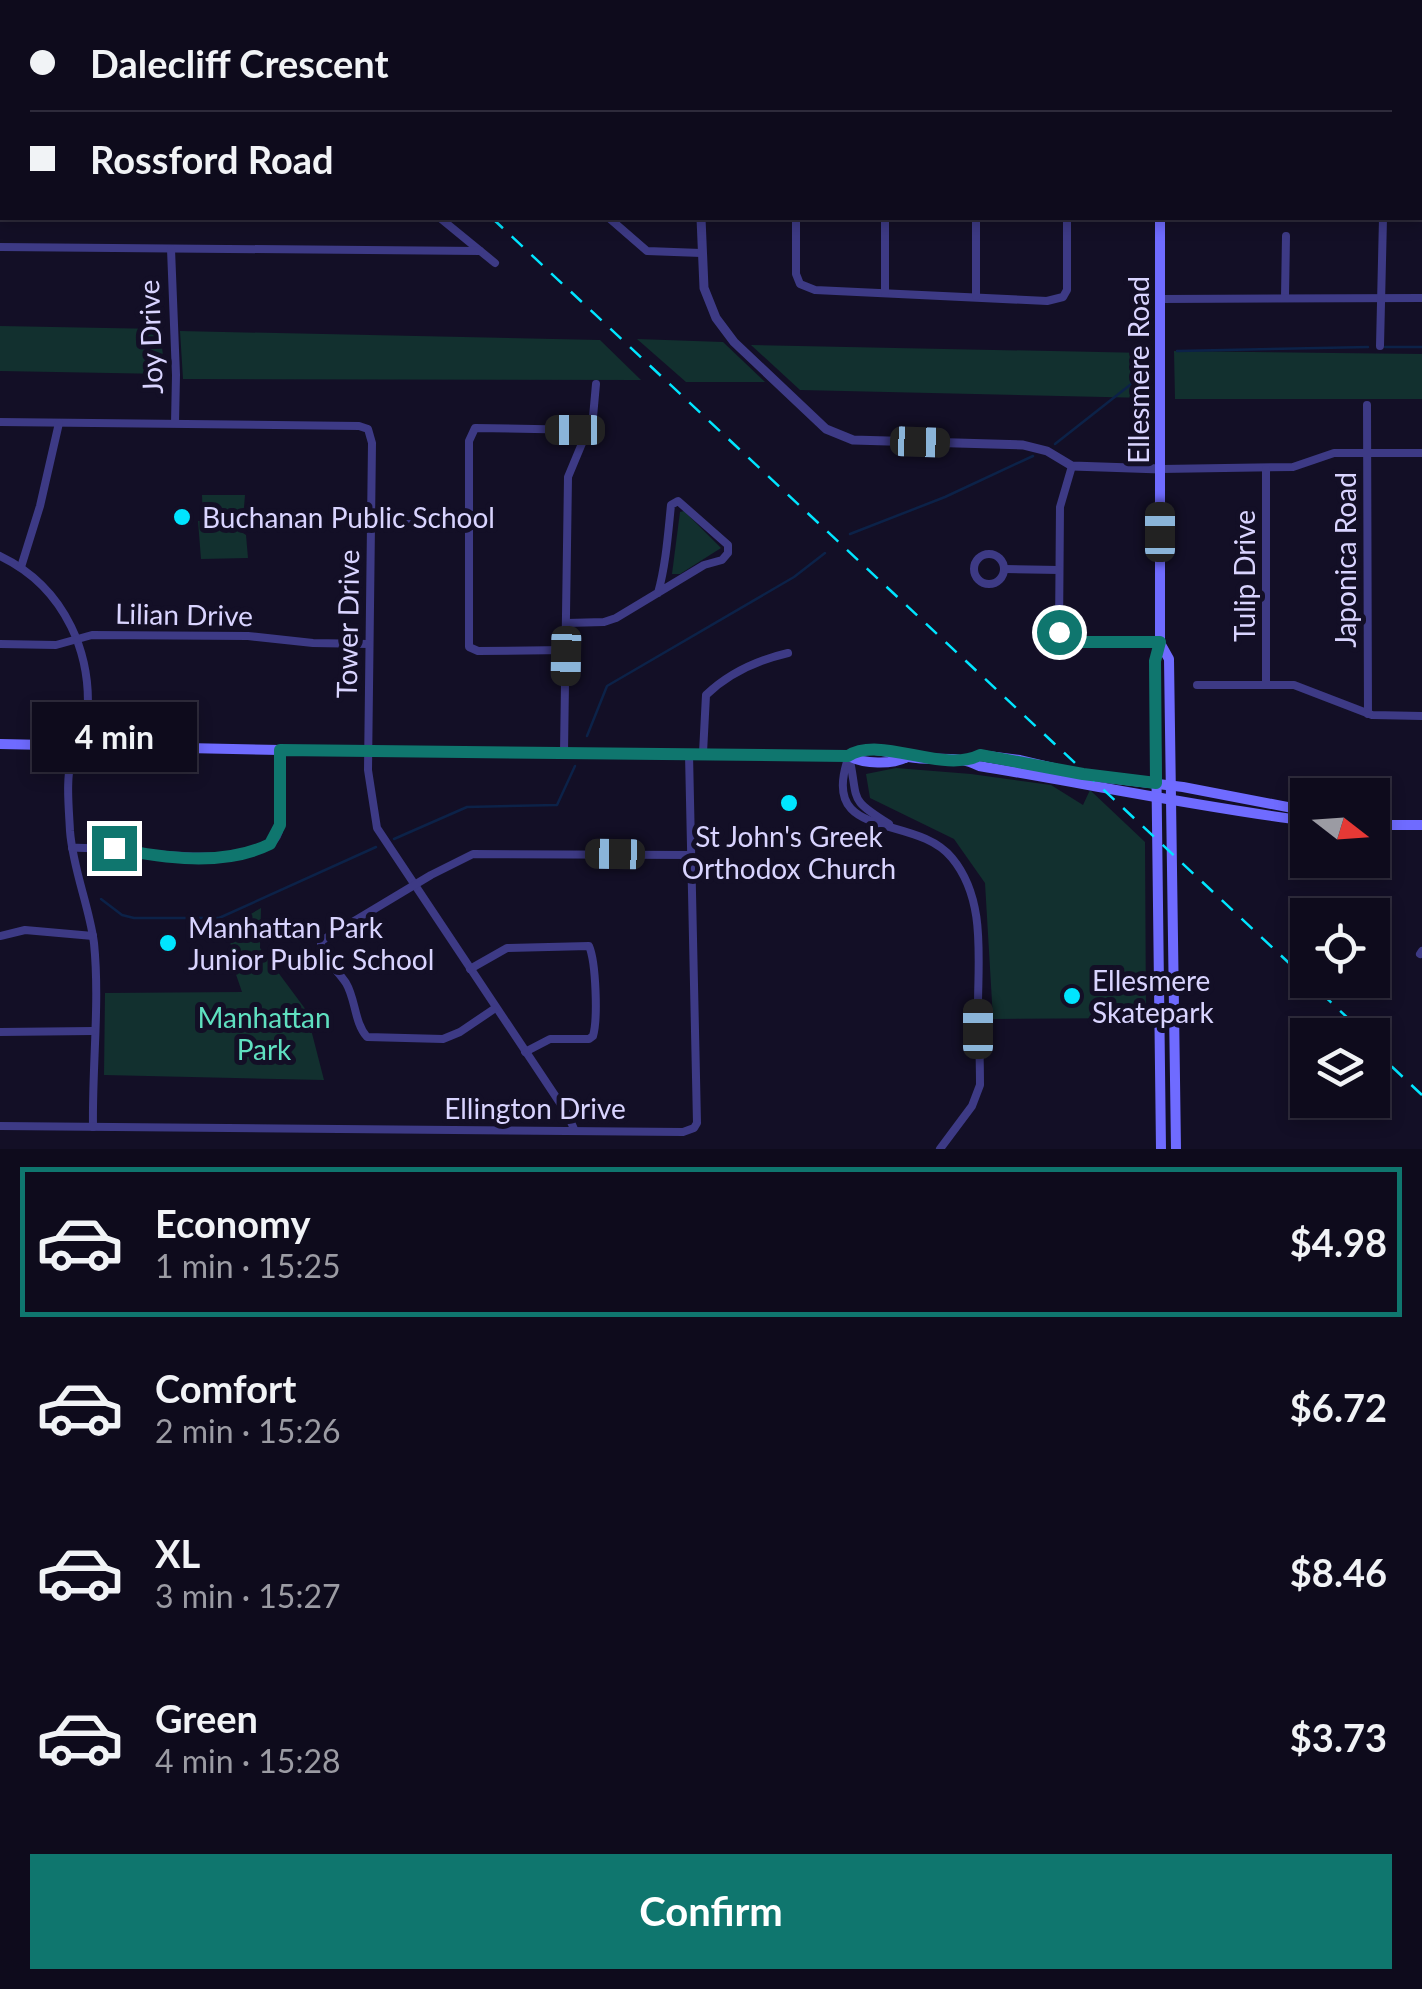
<!DOCTYPE html>
<meta charset="utf-8">
<style>
body{margin:0;font-family:Lato,sans-serif;background:#171425;color:#f1f3f6;height:100vh;display:flex;flex-direction:column;font-size:38px;white-space:nowrap}
*{box-sizing:border-box;margin:0}
p{font-size:32px;color:#9b9ba3}
.icon{flex:none;width:55px;height:55px;fill:none;stroke:currentColor;stroke-width:2;stroke-linecap:round;stroke-linejoin:round}
.map{position:relative;height:1149px;overflow:hidden}
.sheet{display:flex;flex-direction:column;background:#0e0b1c;flex:1}
.sheet>*{flex:none}
.top-card{position:absolute;left:0px;top:0px;width:1422px;height:220px;box-shadow:0 5px 15px #0003,0 0 0 2px #2e2b3b;display:grid;align-content:center;height:220px;padding:0 30px;background:#0e0b1c}
.needle{width:65px;rotate:107deg}
.fabs{position:absolute;left:1290px;top:778px;display:grid;gap:20px}
.fabs a{display:grid;place-items:center;width:100px;height:100px;border-radius:0px;background:#0e0b1c;box-shadow:0 5px 15px #0003,0 0 0 2px #2e2b3b;font-size:50px}
.end{position:absolute;width:45px;height:45px;margin:-22px;border:12px solid #0f766e;background:#fff;box-shadow:0 0 0 5px #fff}
.from{border-radius:50%}
.bubble{position:absolute;height:70px;border-radius:0px;background:#0e0b1c;box-shadow:0 5px 15px #0003,0 0 0 2px #2e2b3b;font-size:32px;font-weight:700;line-height:70px;text-align:center}
.car{position:absolute;width:30px;height:60px;margin:-30px -15px;border-radius:12px;box-shadow:0 0 8px 2px #0007;background:linear-gradient(#222 24%,#8ab4d8 0 40%,#222 0 76%,#8ab4d8 0 86%,#222 0)}
.top-card b{display:flex;align-items:center;gap:35px;height:95px;font-size:38px}
.top-card b+b{border-top:2px solid #2e2b3b}
.top-card i{width:25px;height:25px;background:#f1f3f6}
ul{padding:18px 0 0;list-style:none}
li{display:flex;align-items:center;gap:30px;height:150px;margin:0 20px 15px;padding:0 10px;border:5px solid transparent;border-radius:0px}
li div{flex:1}
li b{display:block;font-size:38px}
li em{font-style:normal;font-weight:700}
li.active{border-color:#0f766e}
li>.icon{width:90px;height:90px;stroke-width:1.5}
.cta{display:flex;gap:20px;margin-top:auto;padding:20px 30px}
.cta a{flex:1;height:115px;border-radius:0px;background:#0f766e;color:#fff;font-size:40px;font-weight:700;line-height:115px;text-align:center}
.map>svg:first-child{display:block}
</style>
<div class="map">
<svg width="1422" height="1149" viewBox="0 0 1422 1149">
<rect width="100%" height="100%" fill="#130f26"/>
<!-- green -->
<g fill="#12302f">
<path d="M0,326l160,3 5,45 -165,-3z"/>
<path d="M180,331l420,9 41,40 -458,-1z"/>
<path d="M637,339l86,3 42,40h-79z"/>
<path d="M751,345l396,8 1,45 -348,-8z"/>
<path d="M1174,351l248,3v45h-247z"/>
<path d="M202,495h43l-2,24 -8,9 11,7 2,23 -47,1 -3,-38h5z"/>
<path d="M684,511l37,37 -41,26h-8l8,-62z"/>
<path d="M896,768l75,6 80,11 32,20 7,-15 55,52 1,176 -153,1 -8,-136 -31,-44 -84,-41 -4,-24z"/>
<path d="M261,908l-1,40 46,62 18,70 -220,-5 1,-82 137,-1 -11,-32 -1,-34z"/>
</g>
<g fill="none" stroke-linecap="round" stroke-linejoin="round">
<!-- stream -->
<g stroke="#0c2248" stroke-width="2.5">
<path d="M1385,347h37"/>
<path d="M1177,351l191,-4"/>
<path d="M1055,444l94,-74"/>
<path d="M850,534l95,-37 88,-41"/>
<path d="M587,736l20,-50 187,-109 31,-24"/>
<path d="M394,839l73,-32 90,-2 18,-39"/>
<path d="M101,899l21,16 12,3h85l157,-71"/>
</g>
<!-- minor -->
<g stroke="#3d3a85" stroke-width="8">
<path d="M215,0l2,2"/>
<path d="M898,0l32,2"/>
<path d="M793,2l2,-2"/>
<path d="M886,2v-2"/>
<path d="M1360,2v-2"/>
<path d="M1420,59h2"/>
<path d="M0,104h2"/>
<path d="M1420,146h2"/>
<path d="M440,218l55,45"/>
<path d="M609,218l38,33 54,2"/>
<path d="M796,218v56l4,10 15,6 232,11 16,-4 4,-7v-72"/>
<path d="M0,247l480,4"/>
<path d="M171,249l5,126 -1,48"/>
<path d="M885,293v-75"/>
<path d="M976,296v-78"/>
<path d="M1285,297l1,-61"/>
<path d="M1160,299l262,-1"/>
<path d="M1380,346l3,-128"/>
<path d="M1367,405l1,309"/>
<path d="M0,422l359,4 9,3 4,14 -4,327 9,58 191,287 6,14"/>
<path d="M1072,466l-12,41 -1,126 7,9 94,1"/>
<path d="M1161,469l132,-2 41,-14h88"/>
<path d="M1266,469v215"/>
<path d="M371,524h98"/>
<circle cx="989" cy="569" r="15"/>
<path d="M0,556c65,31 96,100 86,172 -1,10 -9,17 -13,27 -8,20 -4,54 -3,76 3,39 19,74 24,112 6,60 -2,123 -1,184"/>
<path d="M21,567l19,-61 19,-83"/>
<path d="M1005,569l54,1"/>
<path d="M567,623l37,-1 12,-4 88,-53 18,-5 6,-7v-8l-50,-44 -7,4c-3,29 -5,59 -13,88"/>
<path d="M0,644l56,1 36,-10 156,1 65,7 56,1"/>
<path d="M566,650l-88,1 -9,-4v-206l6,-13 113,2"/>
<path d="M1197,685h97l78,30 50,1"/>
<path d="M564,752l4,-275 25,-60 3,-33"/>
<path d="M703,753l3,-58c23,-22 52,-35 82,-42"/>
<path d="M849,756c-32,87 66,56 103,102 34,41 26,99 26,149 1,26 2,52 2,78l-8,21 -32,43"/>
<path d="M849,756c10,45 -2,42 40,68"/>
<path d="M72,848c40,-3 183,28 205,-12 9,-17 3,-65 3,-86"/>
<path d="M0,936l25,-6 68,6"/>
<path d="M1420,954l2,-3"/>
<path d="M470,969l37,-21 82,-2c7,16 9,73 4,90l-4,3h-39l-25,13"/>
<path d="M494,1009l-34,23 -17,7 -76,-2c-13,-15 -11,-37 -21,-54 -9,-14 -26,-26 -25,-42l110,-66 42,-21 218,1"/>
<path d="M0,1032l93,-1"/>
<path d="M0,1126l683,6 11,-4 3,-5 -8,-369"/>
</g>
<!-- tertiary -->
<g stroke="#3d3a85" stroke-width="9">
<path d="M700,0v2"/>
<path d="M701,218l3,70 12,30 18,24 92,87 27,11 170,5 24,6 25,15 89,3"/>
</g>
<!-- secondary -->
<g stroke="#6f6bff" stroke-width="10">
<path d="M1155,0v2"/>
<path d="M1165,0v2"/>
<path d="M1160,218v425l-5,18 6,488"/>
<path d="M1160,643l9,16 7,490"/>
<path d="M0,744l280,6 569,6c14,8 43,9 58,1"/>
<path d="M849,756c18,-12 42,-3 60,1 24,5 49,-3 70,9 110,18 219,41 329,55"/>
<path d="M969,760l11,-5 40,5 63,15 100,12 125,24"/>
<path d="M1372,825h50"/>
</g>
<!-- rail -->
<g stroke="#00e5ff" stroke-width="2.5" stroke-dasharray="15 12" stroke-linecap="butt">
<path d="M261,0l2,2"/>
<path d="M492,218l874,817"/>
<path d="M1372,1048l50,47"/>
</g>
</g>
<g fill="none" stroke-linecap="round" stroke-linejoin="round">
<!-- route -->
<path stroke="#0f766e" stroke-width="12" d="M114,848c48,10 110,19 156,-4l10,-19v-75l568,6c33,-21 94,18 132,-1l103,19 73,9 -1,-122 5,-19h-94l-7,-10"/>
</g>
<!-- markers -->
<g fill="#00e5ff" stroke="#130f26" stroke-width="4">
<circle cx="182" cy="517" r="10"/>
<circle cx="789" cy="803" r="10"/>
<circle cx="168" cy="943" r="10"/>
<circle cx="1072" cy="996" r="10"/>
</g>
<g text-anchor="middle" dominant-baseline="central" stroke-width="10" stroke-linejoin="round" paint-order="stroke">
<!-- street labels -->
<g font-size="28" fill="#d9d4ff" stroke="#130f26">
<text transform="translate(150 337) rotate(-92)">Joy Drive</text>
<text transform="translate(1138 370) rotate(-90)">Ellesmere Road</text>
<text transform="translate(1345 560) rotate(-90)">Japonica Road</text>
<text transform="translate(1244 576) rotate(-90)">Tulip Drive</text>
<text transform="translate(184 614) rotate(1)">Lilian Drive</text>
<text transform="translate(347 624) rotate(-89)">Tower Drive</text>
<text x="535" y="1108">Ellington Drive</text>
</g>
<!-- poi labels -->
<g font-size="28" fill="#d9d4ff" stroke="#130f26" text-anchor="start">
<text x="202" y="517">Buchanan Public School</text>
<text x="789" y="836" text-anchor="middle">St John's Greek<tspan x="789" dy="32">Orthodox Church</tspan></text>
<text x="188" y="927">Manhattan Park<tspan x="188" dy="32">Junior Public School</tspan></text>
<text x="1092" y="980">Ellesmere<tspan x="1092" dy="32">Skatepark</tspan></text>
</g>
<!-- park labels -->
<g font-size="28" fill="#5fe0c0" stroke="#130f26">
<text x="264" y="1017">Manhattan<tspan x="264" dy="32">Park</tspan></text>
</g>
</g>
</svg>
<div class="fabs">
<a><svg class="needle" viewBox="-14 -14 28 28"><path d="M0-13l5 13h-10z" fill="#e53935"/><path d="M0 13l5-13h-10z" fill="#9b9ba3"/></svg></a>
<a><svg class="icon" aria-label="locate" viewBox="0 0 24 24"><circle cx="12" cy="12" r="6"/><path d="M12 2v4M12 18v4M2 12h4M18 12h4"/></svg></a>
<a><svg class="icon" aria-label="layers" viewBox="0 0 24 24"><path d="M12 4l9 5-9 5-9-5zM3 14l9 5 9-5"/></svg></a>
</div>
<i class="end from" style="left:1059px;top:632px"></i>
<i class="end" style="left:114px;top:848px"></i>
<div class="bubble" style="left:32px;top:702px;width:165px">4 min</div>
<i class="car" style="left:575px;top:430px;rotate:270deg"></i>
<i class="car" style="left:920px;top:442px;rotate:92deg"></i>
<i class="car" style="left:1160px;top:532px;rotate:0deg"></i>
<i class="car" style="left:566px;top:656px;rotate:181deg"></i>
<i class="car" style="left:615px;top:854px;rotate:271deg"></i>
<i class="car" style="left:978px;top:1029px;rotate:0deg"></i>
<div class="top-card">
<b><i class="from"></i>Dalecliff Crescent</b>
<b><i></i>Rossford Road</b>
</div>
</div>
<section class="sheet">
<ul>
<li class="active"><svg class="icon" aria-label="car" viewBox="0 0 24 24"><path d="M5 17H2v-5l4-1 3-4h7l3 4 3 1v5h-3M9 17h6M6 11h13"/><circle cx="7" cy="17" r="2"/><circle cx="17" cy="17" r="2"/></svg><div><b>Economy</b><p>1 min · 15:25</p></div><em>$4.98</em></li>
<li><svg class="icon" aria-label="car" viewBox="0 0 24 24"><path d="M5 17H2v-5l4-1 3-4h7l3 4 3 1v5h-3M9 17h6M6 11h13"/><circle cx="7" cy="17" r="2"/><circle cx="17" cy="17" r="2"/></svg><div><b>Comfort</b><p>2 min · 15:26</p></div><em>$6.72</em></li>
<li><svg class="icon" aria-label="car" viewBox="0 0 24 24"><path d="M5 17H2v-5l4-1 3-4h7l3 4 3 1v5h-3M9 17h6M6 11h13"/><circle cx="7" cy="17" r="2"/><circle cx="17" cy="17" r="2"/></svg><div><b>XL</b><p>3 min · 15:27</p></div><em>$8.46</em></li>
<li><svg class="icon" aria-label="car" viewBox="0 0 24 24"><path d="M5 17H2v-5l4-1 3-4h7l3 4 3 1v5h-3M9 17h6M6 11h13"/><circle cx="7" cy="17" r="2"/><circle cx="17" cy="17" r="2"/></svg><div><b>Green</b><p>4 min · 15:28</p></div><em>$3.73</em></li>
</ul>
<div class="cta"><a>Confirm</a></div>
</section>
